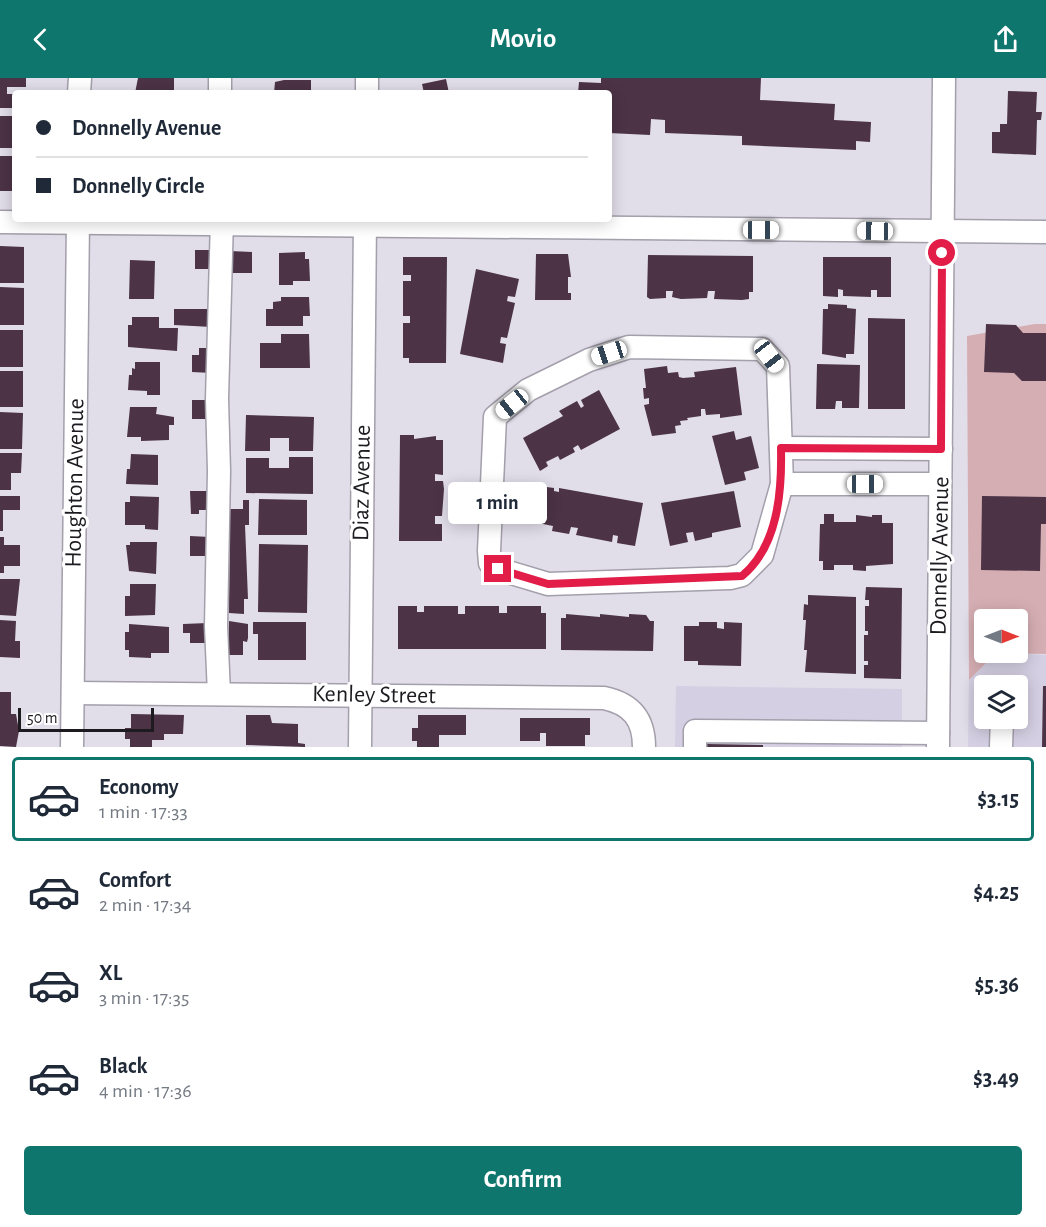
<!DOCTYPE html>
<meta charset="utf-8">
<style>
body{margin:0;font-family:"Alegreya Sans",sans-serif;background:#f6f6f7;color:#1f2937;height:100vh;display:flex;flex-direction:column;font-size:22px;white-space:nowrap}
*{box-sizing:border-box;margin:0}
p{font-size:20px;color:#747a83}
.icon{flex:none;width:33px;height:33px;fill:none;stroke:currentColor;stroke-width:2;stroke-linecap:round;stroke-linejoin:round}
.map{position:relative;height:669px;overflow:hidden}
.details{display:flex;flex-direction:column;background:#fff;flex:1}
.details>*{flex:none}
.hud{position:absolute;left:12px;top:12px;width:600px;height:132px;border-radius:6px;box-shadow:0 3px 15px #0003;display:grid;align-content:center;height:132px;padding:0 24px;background:#fff}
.needle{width:39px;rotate:90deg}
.tools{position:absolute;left:974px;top:531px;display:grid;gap:12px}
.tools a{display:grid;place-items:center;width:54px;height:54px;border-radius:6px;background:#fff;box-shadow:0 3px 15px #0003;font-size:30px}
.scale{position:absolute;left:18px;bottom:15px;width:136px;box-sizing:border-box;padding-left:6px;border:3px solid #1d1b20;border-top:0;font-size:16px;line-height:21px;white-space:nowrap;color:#1d1b20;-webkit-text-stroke:4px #fff;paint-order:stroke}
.end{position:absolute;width:27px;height:27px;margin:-14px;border:8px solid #e11d48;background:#fff;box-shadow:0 0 0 3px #fff}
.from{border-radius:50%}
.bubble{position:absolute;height:42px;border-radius:6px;background:#fff;box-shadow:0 3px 15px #0003;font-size:20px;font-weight:700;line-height:42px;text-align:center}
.car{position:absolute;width:18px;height:36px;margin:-18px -9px;border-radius:8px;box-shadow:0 0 4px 2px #0007;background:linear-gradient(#fff 24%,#345 0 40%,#fff 0 76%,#345 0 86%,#fff 0)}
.hud b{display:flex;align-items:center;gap:21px;height:57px;font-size:22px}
.hud b+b{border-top:2px solid #e0e1e3}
.hud i{width:15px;height:15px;background:#1f2937}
ul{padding:10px 0 0;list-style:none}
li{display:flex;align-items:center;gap:18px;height:84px;margin:0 12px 9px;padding:0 12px;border:3px solid transparent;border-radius:6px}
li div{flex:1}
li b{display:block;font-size:22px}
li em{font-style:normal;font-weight:700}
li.selected{border-color:#0f766e}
li>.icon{width:54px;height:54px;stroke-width:1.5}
.primary-button{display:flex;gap:12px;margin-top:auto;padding:12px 24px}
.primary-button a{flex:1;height:69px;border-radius:6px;background:#0f766e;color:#fff;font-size:24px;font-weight:700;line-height:69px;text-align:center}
header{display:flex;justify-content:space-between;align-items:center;height:78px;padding:0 24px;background:#0f766e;color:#fff;font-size:27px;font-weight:700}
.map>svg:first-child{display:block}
</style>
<header><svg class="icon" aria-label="back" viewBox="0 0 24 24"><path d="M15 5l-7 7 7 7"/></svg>Movio<svg class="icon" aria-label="share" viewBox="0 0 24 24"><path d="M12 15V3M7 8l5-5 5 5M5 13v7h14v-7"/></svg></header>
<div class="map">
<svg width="1046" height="669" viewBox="0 0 1046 669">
<rect width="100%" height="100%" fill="#e1dde9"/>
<!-- built -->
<g fill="#d5cfe3" fill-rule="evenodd">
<path d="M995,575l51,2v92h-78l1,-67zM984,608h33v32h-33z"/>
<path d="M676,608l226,3v58h-227z"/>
</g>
<!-- green -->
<path fill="#d5aeb3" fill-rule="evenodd" d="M1035,246h11v330l-50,-1 -27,27 -2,-344zM984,542h33v32h-33z"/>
<!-- building -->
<g fill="#4c3346">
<path d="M0,0h26v9h-19v7h8v14h-15z"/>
<path d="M138,0h36v15h-39z"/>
<path d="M601,0h160l-1,22 75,4 -1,16 37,2 -1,20 -14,-1v9l-114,-5v-9l-77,-3v-13l-14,-1 -1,16 -41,-2v-40h-31l1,-11 22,1z"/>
<path d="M446,1l3,14h-25l-2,-9z"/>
<path d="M284,2h27v13h-37l1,-11z"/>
<path d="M1008,13l29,1 -1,20h6l-1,8h-4l-1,35 -44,-2v-21h8v-8h7z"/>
<rect x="0" y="38" width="15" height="32"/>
<rect x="0" y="78" width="15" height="35"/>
<path d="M0,168l24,1v36h-24z"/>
<path d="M195,172h19l-1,19h-18z"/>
<path d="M230,173l22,1v21h-23z"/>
<path d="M305,174v7h4l1,22h-17v4h-14v-32z"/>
<path d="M536,176h32l3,23h-3v16h3v7h-36z"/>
<path d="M648,177l105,1v36h-4v7l-7,1 -28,-1 1,-8h-7l-1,7 -26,1 -9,-2 1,-6h-7v7l-16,1 -3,-2z"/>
<path d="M403,179h44l-1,106h-37v-5h-6v-35h7v-7h-7v-35h8v-6h-8z"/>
<path d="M823,179h68v40h-14v-7h-6v7l-28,-1v-6l-5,-1v8l-15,-1z"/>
<path d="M130,182l25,1 -1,38h-25z"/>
<path d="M476,191l43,10 -4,18 -7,-1 -1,5 8,2 -8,35 -6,-1 -1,6 6,1 -3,19 -43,-9z"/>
<path d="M0,209l24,1v37h-24z"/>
<path d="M281,219h28l1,19h-7v10h-37v-17h7v-7l8,-1z"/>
<path d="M828,226l19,1v3l9,1 -2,45h-8v4l-24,-4 1,-45h5z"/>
<path d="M174,231h39l-1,18 -38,-2z"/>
<path d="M132,239h27v11h19l-1,23 -49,-4v-22h4z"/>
<path d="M868,240l37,1v90h-37z"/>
<path d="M986,246l30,1 7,8h23v48h-24l-8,-8 -30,-1z"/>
<rect x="0" y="252" width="23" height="37"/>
<path d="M281,256h28l1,34h-50v-25h21z"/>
<path d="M199,270h12l1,25 -20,-1v-17h7z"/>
<path d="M135,284h25v33h-13v-4l-19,-1 1,-15h3v-7l3,1z"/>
<path d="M817,286l43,1 -1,43h-17v-7h-6l-1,8h-19z"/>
<path d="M667,288l1,7 10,-1 1,5 4,1 12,-1 -1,-5 42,-5 6,48 -22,3v-4l-14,1 -1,-6h-4v7l-14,2 1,2 -8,1 1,4 -6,1 1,7 -24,3 -8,-31 5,-1v-6l-5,1 -1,-11h3l-2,-19z"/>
<rect x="0" y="293" width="23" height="36"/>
<path d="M599,312l21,39 -39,21 -3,-5 -5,3 2,4 -15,8 -2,-4 -12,6 2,4 -8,5 -17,-33 40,-22 -4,-5 18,-10 4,7 3,-2 -3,-6z"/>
<rect x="192" y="322" width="20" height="19"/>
<path d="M130,329h27l-1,7 18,3v8h-5v15l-28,1v-4h-14z"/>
<path d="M0,334l23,1 -1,36h-22z"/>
<path d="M246,337l68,2 -1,34h-24v-13h-19v13h-25z"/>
<path d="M734,353l2,9 15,-4 8,32 -15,4 2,8 -21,5 -13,-49z"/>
<path d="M400,357h14v4l22,-3v4h7v35l-8,-1v7h8l1,8 -2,27h-7v8h7v17h-43z"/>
<path d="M0,375h22l-1,20h-10v17h-11z"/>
<path d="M131,376l27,1v30l-32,-1 1,-15h3z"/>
<path d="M289,379h24v37l-67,-1v-35h23v10h20z"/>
<path d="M539,408l15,2v3l5,1v-4l84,15 -8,43 -18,-3 1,-7 -5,-1 -1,7 -36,-7 2,-7 -7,-1 -2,7 -17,-3 1,-5 -30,-6 6,-31 9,1z"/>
<path d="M190,413h20v19h-11v4h-8z"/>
<path d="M734,413l7,36 -29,6v4l-17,4 -2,-9 -7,1 2,9 -18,4 -9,-43z"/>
<path d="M0,418h20v14h-17v21h-3z"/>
<path d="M130,418l29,1 -1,33 -13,-1v-4h-20v-23h5z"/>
<path d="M982,418l64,1v27h-5l-1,47 -59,-1z"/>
<path d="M259,421l48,1v35h-49z"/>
<path d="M243,422h6v25h-4l3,74h-4v15l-15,-1 1,-104h13z"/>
<path d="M824,436h10v8h22v-7l16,2v-2h10v8h11v41l-27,2v5l-13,-1v-5h-19v5h-11v-9h-4l1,-37h4z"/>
<path d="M190,458l20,1v19h-20z"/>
<path d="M0,459h4v8h16v21h-16v7h-4z"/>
<path d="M130,464h27l-1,32 -27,-3 -3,-26h4z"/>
<path d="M259,466l49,1 -1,68 -49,-1z"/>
<path d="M0,501h20l-4,37 -16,-1z"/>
<path d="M130,506h26l-1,31 -30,1v-20h5z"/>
<path d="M866,509l36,1 -1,91 -37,-1v-13h4v-4h-4v-26h4v-4h-3v-25h4v-6h-4z"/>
<path d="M808,517l48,2v77l-51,-2 2,-22h-3l2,-30h-3l1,-16 4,1z"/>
<path d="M398,528h19v6h7v-6h34v8h7v-8h34v7h8v-7h34v7h5v36h-148z"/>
<path d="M566,536l34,3v-3l29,3v-3l17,1 4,6h4l-1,30 -92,-1v-32h5z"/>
<path d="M0,542l16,1 -1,20h5v17l-20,-1z"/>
<path d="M229,543l19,3v14l-1,4 -4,-1v14h-15z"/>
<path d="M253,544h53v38h-48v-26h-5z"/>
<path d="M699,544h18v6l7,1v-7l18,1 -1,43 -43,-1v-4h-14v-35h15z"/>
<path d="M208,545v20h-18v-10h-7v-9z"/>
<path d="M129,546l40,3v26h-18v5l-22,-1v-7h-4v-18h4z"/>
<path d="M1043,608h3v61h-4z"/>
<path d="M0,614h11v22h5l3,17 -3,16 -16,-1z"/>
<path d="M131,636l53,1 -1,19h-19v6h-12v7h-22v-8h-5v-11h6z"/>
<path d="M246,637h24l2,8 26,1v19l7,1v3l-59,-2z"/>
<path d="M418,637h48v20h-27v12h-22v-6h-5v-13h6z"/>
<path d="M520,640h70v17h-5v11h-39v-13h-6v8h-20z"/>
<path d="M707,666l56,1v2h-56z"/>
</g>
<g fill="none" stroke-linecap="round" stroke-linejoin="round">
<defs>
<g id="minor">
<path d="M220,0v15"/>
<path d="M79,15l1,-15"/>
<path d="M367,15v-15"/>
<path d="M0,144l1046,10"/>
<path d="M629,269l133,2 16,17 4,118 -20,71 -20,20 -12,3 -182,6 -50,-15 -8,-6 -1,-12 6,-134 33,-27 61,-30z"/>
<path d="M781,370l160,1"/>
<path d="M782,406h158"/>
<path d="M73,615l531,5c28,6 40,21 40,49"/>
<path d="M219,616l-3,-68 3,-155 -2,-72 5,-180"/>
<path d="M72,669l6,-528"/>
<path d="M360,669l5,-528"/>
<path d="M695,669v-16l243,2"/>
<path d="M938,669l6,-669"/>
<path d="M1001,669l1,-29"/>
</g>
</defs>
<!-- minor casing -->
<use href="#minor" stroke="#a39fab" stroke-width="25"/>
<!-- minor -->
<use href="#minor" stroke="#fff" stroke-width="22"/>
</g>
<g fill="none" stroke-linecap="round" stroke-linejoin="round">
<!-- route -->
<path stroke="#e11d48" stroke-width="8" d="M498,491l50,15 194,-8c36,-30 40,-84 39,-128l160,1 1,-196"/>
</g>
<g text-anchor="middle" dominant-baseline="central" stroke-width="6" stroke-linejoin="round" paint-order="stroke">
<!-- street labels -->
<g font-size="24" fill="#1d1b20" stroke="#fff">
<text transform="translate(75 405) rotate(-89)">Houghton Avenue</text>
<text transform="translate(362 405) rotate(-89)">Diaz Avenue</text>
<text transform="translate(940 478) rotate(-89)">Donnelly Avenue</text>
<text transform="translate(374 617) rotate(1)">Kenley Street</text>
</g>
</g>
</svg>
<div class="tools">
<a><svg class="needle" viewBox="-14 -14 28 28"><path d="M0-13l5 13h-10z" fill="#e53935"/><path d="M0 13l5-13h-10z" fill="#747a83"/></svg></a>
<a><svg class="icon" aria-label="layers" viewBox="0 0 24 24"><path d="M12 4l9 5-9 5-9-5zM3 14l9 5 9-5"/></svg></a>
</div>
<div class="scale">50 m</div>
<i class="end from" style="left:942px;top:175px"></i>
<i class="end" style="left:498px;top:491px"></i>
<div class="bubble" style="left:448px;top:404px;width:99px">1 min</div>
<i class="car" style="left:761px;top:152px;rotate:90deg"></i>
<i class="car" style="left:875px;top:153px;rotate:271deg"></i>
<i class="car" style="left:609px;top:275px;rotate:252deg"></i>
<i class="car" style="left:769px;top:278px;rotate:142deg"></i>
<i class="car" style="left:512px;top:326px;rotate:231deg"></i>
<i class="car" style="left:865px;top:406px;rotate:90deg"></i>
<div class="hud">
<b><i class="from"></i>Donnelly Avenue</b>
<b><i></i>Donnelly Circle</b>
</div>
</div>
<section class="details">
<ul>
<li class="selected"><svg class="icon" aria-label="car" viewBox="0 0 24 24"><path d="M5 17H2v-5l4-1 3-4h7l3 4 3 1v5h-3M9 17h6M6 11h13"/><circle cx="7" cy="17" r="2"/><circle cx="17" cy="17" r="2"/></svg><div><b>Economy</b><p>1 min · 17:33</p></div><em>$3.15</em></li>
<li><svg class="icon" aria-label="car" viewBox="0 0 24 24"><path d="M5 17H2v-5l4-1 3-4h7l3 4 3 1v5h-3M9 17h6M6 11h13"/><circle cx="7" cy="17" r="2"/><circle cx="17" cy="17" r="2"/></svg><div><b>Comfort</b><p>2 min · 17:34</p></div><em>$4.25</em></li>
<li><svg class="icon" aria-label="car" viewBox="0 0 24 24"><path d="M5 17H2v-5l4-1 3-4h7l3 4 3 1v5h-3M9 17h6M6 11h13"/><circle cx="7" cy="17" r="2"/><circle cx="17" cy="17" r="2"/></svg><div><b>XL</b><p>3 min · 17:35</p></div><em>$5.36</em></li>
<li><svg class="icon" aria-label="car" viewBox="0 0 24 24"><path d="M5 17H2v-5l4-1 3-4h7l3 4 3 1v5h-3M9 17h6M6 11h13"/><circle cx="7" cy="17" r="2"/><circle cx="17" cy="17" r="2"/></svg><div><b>Black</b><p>4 min · 17:36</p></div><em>$3.49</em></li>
</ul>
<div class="primary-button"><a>Confirm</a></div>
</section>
